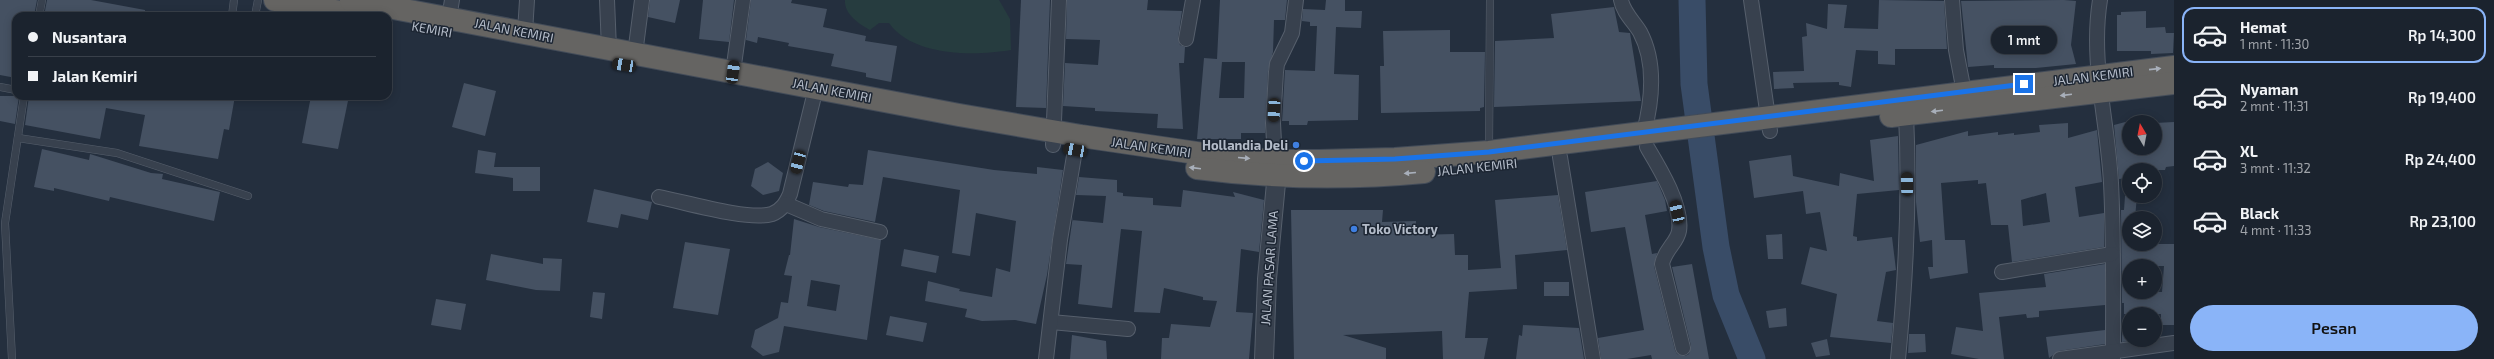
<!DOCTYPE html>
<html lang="id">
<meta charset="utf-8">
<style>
body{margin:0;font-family:"Exo 2",sans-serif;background:#282f3a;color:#f1f3f6;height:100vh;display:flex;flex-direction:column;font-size:15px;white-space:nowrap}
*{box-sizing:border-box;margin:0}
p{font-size:13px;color:#a0a4aa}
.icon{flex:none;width:22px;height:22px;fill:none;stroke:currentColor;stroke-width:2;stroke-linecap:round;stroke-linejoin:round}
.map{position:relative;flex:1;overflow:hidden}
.side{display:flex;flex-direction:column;background:#1b232e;width:320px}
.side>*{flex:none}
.banner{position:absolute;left:12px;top:12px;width:380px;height:88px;border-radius:12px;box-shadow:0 2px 10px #0003,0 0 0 1px #39404a;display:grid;align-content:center;height:88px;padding:0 16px;background:#1b232e}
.needle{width:26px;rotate:350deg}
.tools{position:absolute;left:2122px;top:115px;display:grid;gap:8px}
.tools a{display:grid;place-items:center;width:40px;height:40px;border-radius:50%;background:#1b232e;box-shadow:0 2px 10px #0003,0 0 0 1px #39404a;font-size:20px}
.end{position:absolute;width:18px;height:18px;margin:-9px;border:5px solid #1a73e8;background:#fff;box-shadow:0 0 0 2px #fff}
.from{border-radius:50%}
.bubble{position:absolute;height:28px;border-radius:14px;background:#1b232e;box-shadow:0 2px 10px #0003,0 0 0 1px #39404a;font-size:13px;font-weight:600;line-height:28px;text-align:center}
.car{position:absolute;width:12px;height:24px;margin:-12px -6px;border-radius:5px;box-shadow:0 0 3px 1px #0007;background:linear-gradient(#222 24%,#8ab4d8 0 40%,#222 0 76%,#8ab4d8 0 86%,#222 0)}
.banner b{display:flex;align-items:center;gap:14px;height:38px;font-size:15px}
.banner b+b{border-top:1px solid #39404a}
.banner i{width:10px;height:10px;background:#f1f3f6}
ul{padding:7px 0 0;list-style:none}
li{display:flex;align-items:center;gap:12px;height:56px;margin:0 8px 6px;padding:0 8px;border:2px solid transparent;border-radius:12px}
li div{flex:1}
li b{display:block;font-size:15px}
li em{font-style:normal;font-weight:600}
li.current{border-color:#8ab4f8}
li>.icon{width:36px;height:36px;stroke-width:1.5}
.primary-button{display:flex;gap:8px;margin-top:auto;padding:8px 16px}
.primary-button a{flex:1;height:46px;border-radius:24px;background:#8ab4f8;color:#111;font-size:16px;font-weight:600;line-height:46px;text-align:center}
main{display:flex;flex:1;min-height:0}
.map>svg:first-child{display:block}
</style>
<main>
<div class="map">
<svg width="2174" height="359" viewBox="0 0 2174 359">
<rect width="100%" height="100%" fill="#242f3e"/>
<!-- green -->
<path fill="#263c3f" d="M845,0h154l11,19 1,31c-36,6 -98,7 -122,-27h-10l-9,7c-11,-6 -26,-16 -25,-30z"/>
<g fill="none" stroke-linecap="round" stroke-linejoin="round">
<!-- river -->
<path stroke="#394c67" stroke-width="27" d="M1692,0l2,84 22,163 10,48 26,64"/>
</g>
<!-- building -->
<g fill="#455162" fill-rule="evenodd">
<path d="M0,0h37l-3,16h-18v62l-16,-3z"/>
<path d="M47,0h44l54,10v6h-101z"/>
<path d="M650,0h30l-5,23 -27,-6z"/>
<path d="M703,0h31l-5,42 -30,-3z"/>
<path d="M751,0h41l-1,3 36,6 -4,18 43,9 -1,5 32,5 -6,36 -25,-5v-4l-35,-7 3,-12 -46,-8 1,-3 -31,-6 -1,6 -11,-3z"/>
<path d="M1021,0h29l-4,108 -30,-1z"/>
<path d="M1067,0h81l-1,10 35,1 -4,27 2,7 5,2 -1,16h-5l4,66 -26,-1 1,-14 -63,-3v-3l-32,-2 2,-43 33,2 2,-25 -34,-1z"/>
<path d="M1220,0h67l-2,20h-11l-1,32 -5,19 -3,62h-24v6h-44l7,-81 13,1zM1222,62h23l-1,36h-25z"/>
<path d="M1326,0h19v11h17l-1,17 -25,-1 -2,47 25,1 -1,45 -50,1 -1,4h-18v-4h-7l3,-51 30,1 2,-45h-7v-4l-8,-1 1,-12 22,1z"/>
<path d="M1879,0l65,1 3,48h-52v16l-17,-1v-13l-22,-1 -5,37 -12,-2v-3l-46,1 1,5 -20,1 -1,-17 31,-1 -2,-34 5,-1 -1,-13 21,6 1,-25 19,1 -3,23 34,1z"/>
<path d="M2064,0l12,1 -5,44 5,19 -40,4h-42v-3l-26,2 -7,-66z"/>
<path d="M1614,7l5,25 11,1 11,68 -147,6 1,-66 59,-3 -3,-24z"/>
<path d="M2146,11v17l19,-1 1,6h8l-1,20 -22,1v-3h-34v-36h4v-3z"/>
<path d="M1450,30v22h35l-1,55 -4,1v3l-99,2 -1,-47h4l-1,-35z"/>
<path d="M464,83l32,8 -11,45 -33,-9z"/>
<path d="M0,96h19l-4,28 -15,-3z"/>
<path d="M29,96h206l-6,34 -5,-1 -6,30 -79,-13 6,-31 -39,-7 -6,31 -75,-14z"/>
<path d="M311,96h38l-11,53 -36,-6z"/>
<path d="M2129,121v27h26v-25l19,-1v44l-8,1 -1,3h-36v8l-10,1 -5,-54z"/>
<path d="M2068,123v15l29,-8 5,52 -27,5 4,30 25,-4v34l-92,15 -4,-37h-17l-5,-42 -8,1v-4l-37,3 4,57h20l3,33 -38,6 -2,-12h5l-1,-27 -12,2 -4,-40v-57l52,-14v5l30,-4v3l16,-2v2l26,-3 -1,-7zM2046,193l4,29 -27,4 -2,-26z"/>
<path d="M1898,136l1,54 -42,4 -4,42 4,1v4l35,-4 4,33 -10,2 -9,49 16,2 -2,20 -61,-6 7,-43 -36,-10 9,-37 17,4 -7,-39 -14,2 -3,-23 -49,7 -5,-37 42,-6 2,21 46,10 1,-13 34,8 -4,-41z"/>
<path d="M42,149l47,11 1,-6 61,19 12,1 -1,5 58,13 -6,29 -104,-24 -1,4 -55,-13v3l-20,-4z"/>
<path d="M478,150l18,3 -2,14h46v24h-27v-13l-38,-5z"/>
<path d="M868,150l126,20 43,4v-7l26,3 -16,105 -11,49 -21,-4 -33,1 -17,-4 2,-8 -42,-8 3,-20 32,8 -1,2 33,6 4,-29 14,4 6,-51 -40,-8 -6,43 -18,-3 8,-63 -77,-13 -8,45 -51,-11 -15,-6 4,-23 35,5 1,-3 14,1z"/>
<path d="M768,162l15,11 -4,18 -16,4 -12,-9 4,-17z"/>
<path d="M1079,177l38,3v12l6,1v3l30,2v7l28,2 2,-17 52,7 -2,-5 31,8 -5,52 -18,-3 -5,63 17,1 -4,46h-88l1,-21h7l2,-14 39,3 7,-26 -14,-1v-3l-39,-9 -4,25 -26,-1 8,-81 -21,-2 -9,79 -34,-4 4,-39 -16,-1 7,-48 -1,4 31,3 3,-27 -30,-1z"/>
<path d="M1657,181l8,19 2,11 -22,4 7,39 5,-1 -3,13 21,84 2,4 8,2 4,-2 2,-8 -19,-79 20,-3 17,95h-57l-1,-4 -24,4h-26l-3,-21 46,-8 -19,-103 -34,5 -6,-40z"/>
<path d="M594,189l58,13 -4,18 -27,-6 -3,14 -31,-6z"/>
<path d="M1558,195l9,55 -52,5 2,34 -48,3 -4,46h23l-4,21h-41l-1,-28 -99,4 43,13v11h-92l-3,-149h92l-1,12 34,-1v14l38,-1 1,21h13v15l33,-2 -6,-68z"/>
<path d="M2125,196h12l-2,22h-6v26h45v81h-13v-11h-37v-11h-2l-1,-93h3zM2129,266h35l-2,26h-33z"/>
<path d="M794,219l25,8 62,13 -14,100 -83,-14 -5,26 -16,4 -12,-9 4,-17 23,-12 3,-16 7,1 4,-27 -8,-1 5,-20h1zM811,280l29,5 -4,26 -29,-5z"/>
<path d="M1782,234l1,25h-15l-2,-24z"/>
<path d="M685,242l45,7 -12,66 -45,-7z"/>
<path d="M904,249l35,7 -3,17 -35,-7z"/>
<path d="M491,254l52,10v-6l19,1 -2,32 -24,-1 -50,-10z"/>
<path d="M2105,264v41l-66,6v6l-12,1 -1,-4 -27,3 5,42h-25l-28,-5 5,-27 27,4 -4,-38 67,-6 -2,-13z"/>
<rect x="1544" y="282" width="25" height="14"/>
<path d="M593,292l12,1 -3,26 -12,-2z"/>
<path d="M436,299l30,5 -5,26 -30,-5z"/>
<path d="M1786,308l1,18 -18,2 -3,-17z"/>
<path d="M890,316l37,7 -4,19 -37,-7z"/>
<path d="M1523,325l56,3 5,31h-68l3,-24 3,1z"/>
<path d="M2129,327v14l-7,1v-14z"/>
<path d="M2105,330v14l-46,7 -10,7 -3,-21z"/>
<path d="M1909,334h16l1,18 -18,1z"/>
<path d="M1072,335l34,6 1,18h-37z"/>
<path d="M1827,339l3,16 -14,2 -5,-14z"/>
</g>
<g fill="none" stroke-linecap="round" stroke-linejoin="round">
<defs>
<g id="service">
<path d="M39,16l3,-16"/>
<path d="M232,16l2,-16"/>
<path d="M255,16l3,-16"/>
<path d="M0,87l16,3"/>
<path d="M18,138l99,15 131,43"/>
<path d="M1489,149l1,-149"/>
<path d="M12,359l-7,-136 19,-127"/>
</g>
<g id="minor">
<path d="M607,0l2,49"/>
<path d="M1621,0c2,12 13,22 19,32 16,30 12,69 4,100"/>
<path d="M1751,0l19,131"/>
<path d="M1952,0l4,50 8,42"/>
<path d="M2100,0c-10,62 8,122 11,183 3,59 2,118 2,176"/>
<path d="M449,18l3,-18"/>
<path d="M525,32l2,-32"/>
<path d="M1186,39l7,-39"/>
<path d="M635,54l7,-54"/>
<path d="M733,72l10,-72"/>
<path d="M1053,145l6,-145"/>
<path d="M1647,147c12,20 36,59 32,84 -2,12 -14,18 -17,33l21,84"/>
<path d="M1560,157l33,202"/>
<path d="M1275,161l-2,-38 3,-51 1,-8 15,-31 4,-33"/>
<path d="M659,197c26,5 89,24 113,17 10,-4 14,-11 18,-20l23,-94"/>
<path d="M786,204l35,15 59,13"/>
<path d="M2002,272l110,-18"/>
<path d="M1051,322l77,7"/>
<path d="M1046,359l14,-119 15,-90"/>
<path d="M1898,359c8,-81 12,-163 8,-245"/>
<path d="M2060,359l114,-16"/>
</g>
<path id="tertiary" d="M1264,359l3,-80 9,-96 -1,-22"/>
<g id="trunk">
<path d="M275,0l87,16"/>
<path d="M351,0l608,115 122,21 129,19 65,6h44l76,-2 94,-7 685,-85"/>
<path d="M1891,116l283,-33"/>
<path d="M1197,168c76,10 151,11 227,4"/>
</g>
</defs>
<!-- service casing -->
<use href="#service" stroke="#565f6c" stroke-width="8"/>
<!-- minor casing -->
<use href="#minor" stroke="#565f6c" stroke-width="16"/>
<!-- tertiary casing -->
<use href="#tertiary" stroke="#565f6c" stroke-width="20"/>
<!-- trunk casing -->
<use href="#trunk" stroke="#434c59" stroke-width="24"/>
<!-- service -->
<use href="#service" stroke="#38414e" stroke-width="7"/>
<!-- minor -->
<use href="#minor" stroke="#38414e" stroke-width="14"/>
<!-- tertiary -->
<use href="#tertiary" stroke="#38414e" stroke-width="18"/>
<!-- trunk -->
<use href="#trunk" stroke="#656462" stroke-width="22"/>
</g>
<!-- one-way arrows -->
<defs><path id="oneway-solid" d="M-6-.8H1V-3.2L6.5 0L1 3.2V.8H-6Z"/></defs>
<g fill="#a8afba">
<use href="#oneway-solid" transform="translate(2155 69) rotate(-6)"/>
<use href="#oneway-solid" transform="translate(2066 95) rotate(173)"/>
<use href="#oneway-solid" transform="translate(1937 111) rotate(173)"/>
<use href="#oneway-solid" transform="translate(1244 158) rotate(5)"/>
<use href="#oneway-solid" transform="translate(1195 168) rotate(-173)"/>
<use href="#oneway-solid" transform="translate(1410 173) rotate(175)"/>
</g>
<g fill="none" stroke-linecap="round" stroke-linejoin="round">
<!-- route -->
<path stroke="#1a73e8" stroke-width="5" d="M1304,161l91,-2 94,-7 535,-68"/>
</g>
<!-- markers -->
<g fill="#3f7fe0" stroke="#1d2633" stroke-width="1.5">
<circle cx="1296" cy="145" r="4"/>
<circle cx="1354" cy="229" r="4"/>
</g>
<g text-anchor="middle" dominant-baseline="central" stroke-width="3" stroke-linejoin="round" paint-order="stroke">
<!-- street labels -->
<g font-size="13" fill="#b4bcc9" stroke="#1d2633">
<text transform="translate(432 29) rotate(10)">KEMIRI</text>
<text transform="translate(514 30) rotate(11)">JALAN KEMIRI</text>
<text transform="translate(2093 76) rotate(-7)">JALAN KEMIRI</text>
<text transform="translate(832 90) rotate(11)">JALAN KEMIRI</text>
<text transform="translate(1151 147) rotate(8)">JALAN KEMIRI</text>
<text transform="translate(1477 167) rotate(-6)">JALAN KEMIRI</text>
<text transform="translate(1269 268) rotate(-86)">JALAN PASAR LAMA</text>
</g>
<!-- poi labels -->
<g font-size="13" font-weight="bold" fill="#b4bcc9" stroke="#1d2633" text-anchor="end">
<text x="1288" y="145">Hollandia Deli</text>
<text x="1362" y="229" text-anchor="start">Toko Victory</text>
</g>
</g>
</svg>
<div class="tools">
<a><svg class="needle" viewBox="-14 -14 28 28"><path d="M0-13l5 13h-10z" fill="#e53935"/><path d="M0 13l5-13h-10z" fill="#a0a4aa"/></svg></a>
<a><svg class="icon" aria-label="locate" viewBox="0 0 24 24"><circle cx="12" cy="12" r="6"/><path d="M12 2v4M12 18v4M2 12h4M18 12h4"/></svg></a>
<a><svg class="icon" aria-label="layers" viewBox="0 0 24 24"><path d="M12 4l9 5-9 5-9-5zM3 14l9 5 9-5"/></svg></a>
<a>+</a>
<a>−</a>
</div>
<i class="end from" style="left:1304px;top:161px"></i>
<i class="end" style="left:2024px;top:84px"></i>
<div class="bubble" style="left:1991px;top:26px;width:66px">1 mnt</div>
<i class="car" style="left:624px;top:65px;rotate:280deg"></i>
<i class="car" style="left:733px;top:72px;rotate:8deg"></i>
<i class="car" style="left:1274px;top:110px;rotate:183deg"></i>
<i class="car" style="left:1075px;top:150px;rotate:281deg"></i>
<i class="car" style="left:798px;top:162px;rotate:195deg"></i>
<i class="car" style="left:1907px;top:184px;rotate:359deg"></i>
<i class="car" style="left:1677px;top:212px;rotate:347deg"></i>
<div class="banner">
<b><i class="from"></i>Nusantara</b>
<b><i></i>Jalan Kemiri</b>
</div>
</div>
<section class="side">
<ul>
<li class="current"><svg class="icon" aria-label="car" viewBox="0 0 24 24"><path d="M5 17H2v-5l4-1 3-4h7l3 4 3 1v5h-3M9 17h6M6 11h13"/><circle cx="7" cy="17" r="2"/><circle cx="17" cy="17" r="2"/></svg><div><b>Hemat</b><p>1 mnt · 11:30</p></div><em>Rp 14,300</em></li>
<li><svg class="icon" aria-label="car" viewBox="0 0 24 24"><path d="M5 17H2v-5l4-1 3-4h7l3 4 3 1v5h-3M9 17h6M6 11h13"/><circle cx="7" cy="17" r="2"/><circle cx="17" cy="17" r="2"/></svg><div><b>Nyaman</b><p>2 mnt · 11:31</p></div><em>Rp 19,400</em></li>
<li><svg class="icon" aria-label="car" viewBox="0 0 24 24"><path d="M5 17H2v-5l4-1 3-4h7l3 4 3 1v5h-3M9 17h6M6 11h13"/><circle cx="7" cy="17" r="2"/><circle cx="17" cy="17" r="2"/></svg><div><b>XL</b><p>3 mnt · 11:32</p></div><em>Rp 24,400</em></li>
<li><svg class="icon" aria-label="car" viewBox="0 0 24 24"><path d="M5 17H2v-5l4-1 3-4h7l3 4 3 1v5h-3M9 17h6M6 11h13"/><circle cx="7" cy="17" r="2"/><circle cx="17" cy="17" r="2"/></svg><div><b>Black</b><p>4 mnt · 11:33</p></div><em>Rp 23,100</em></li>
</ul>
<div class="primary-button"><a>Pesan</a></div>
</section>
</main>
